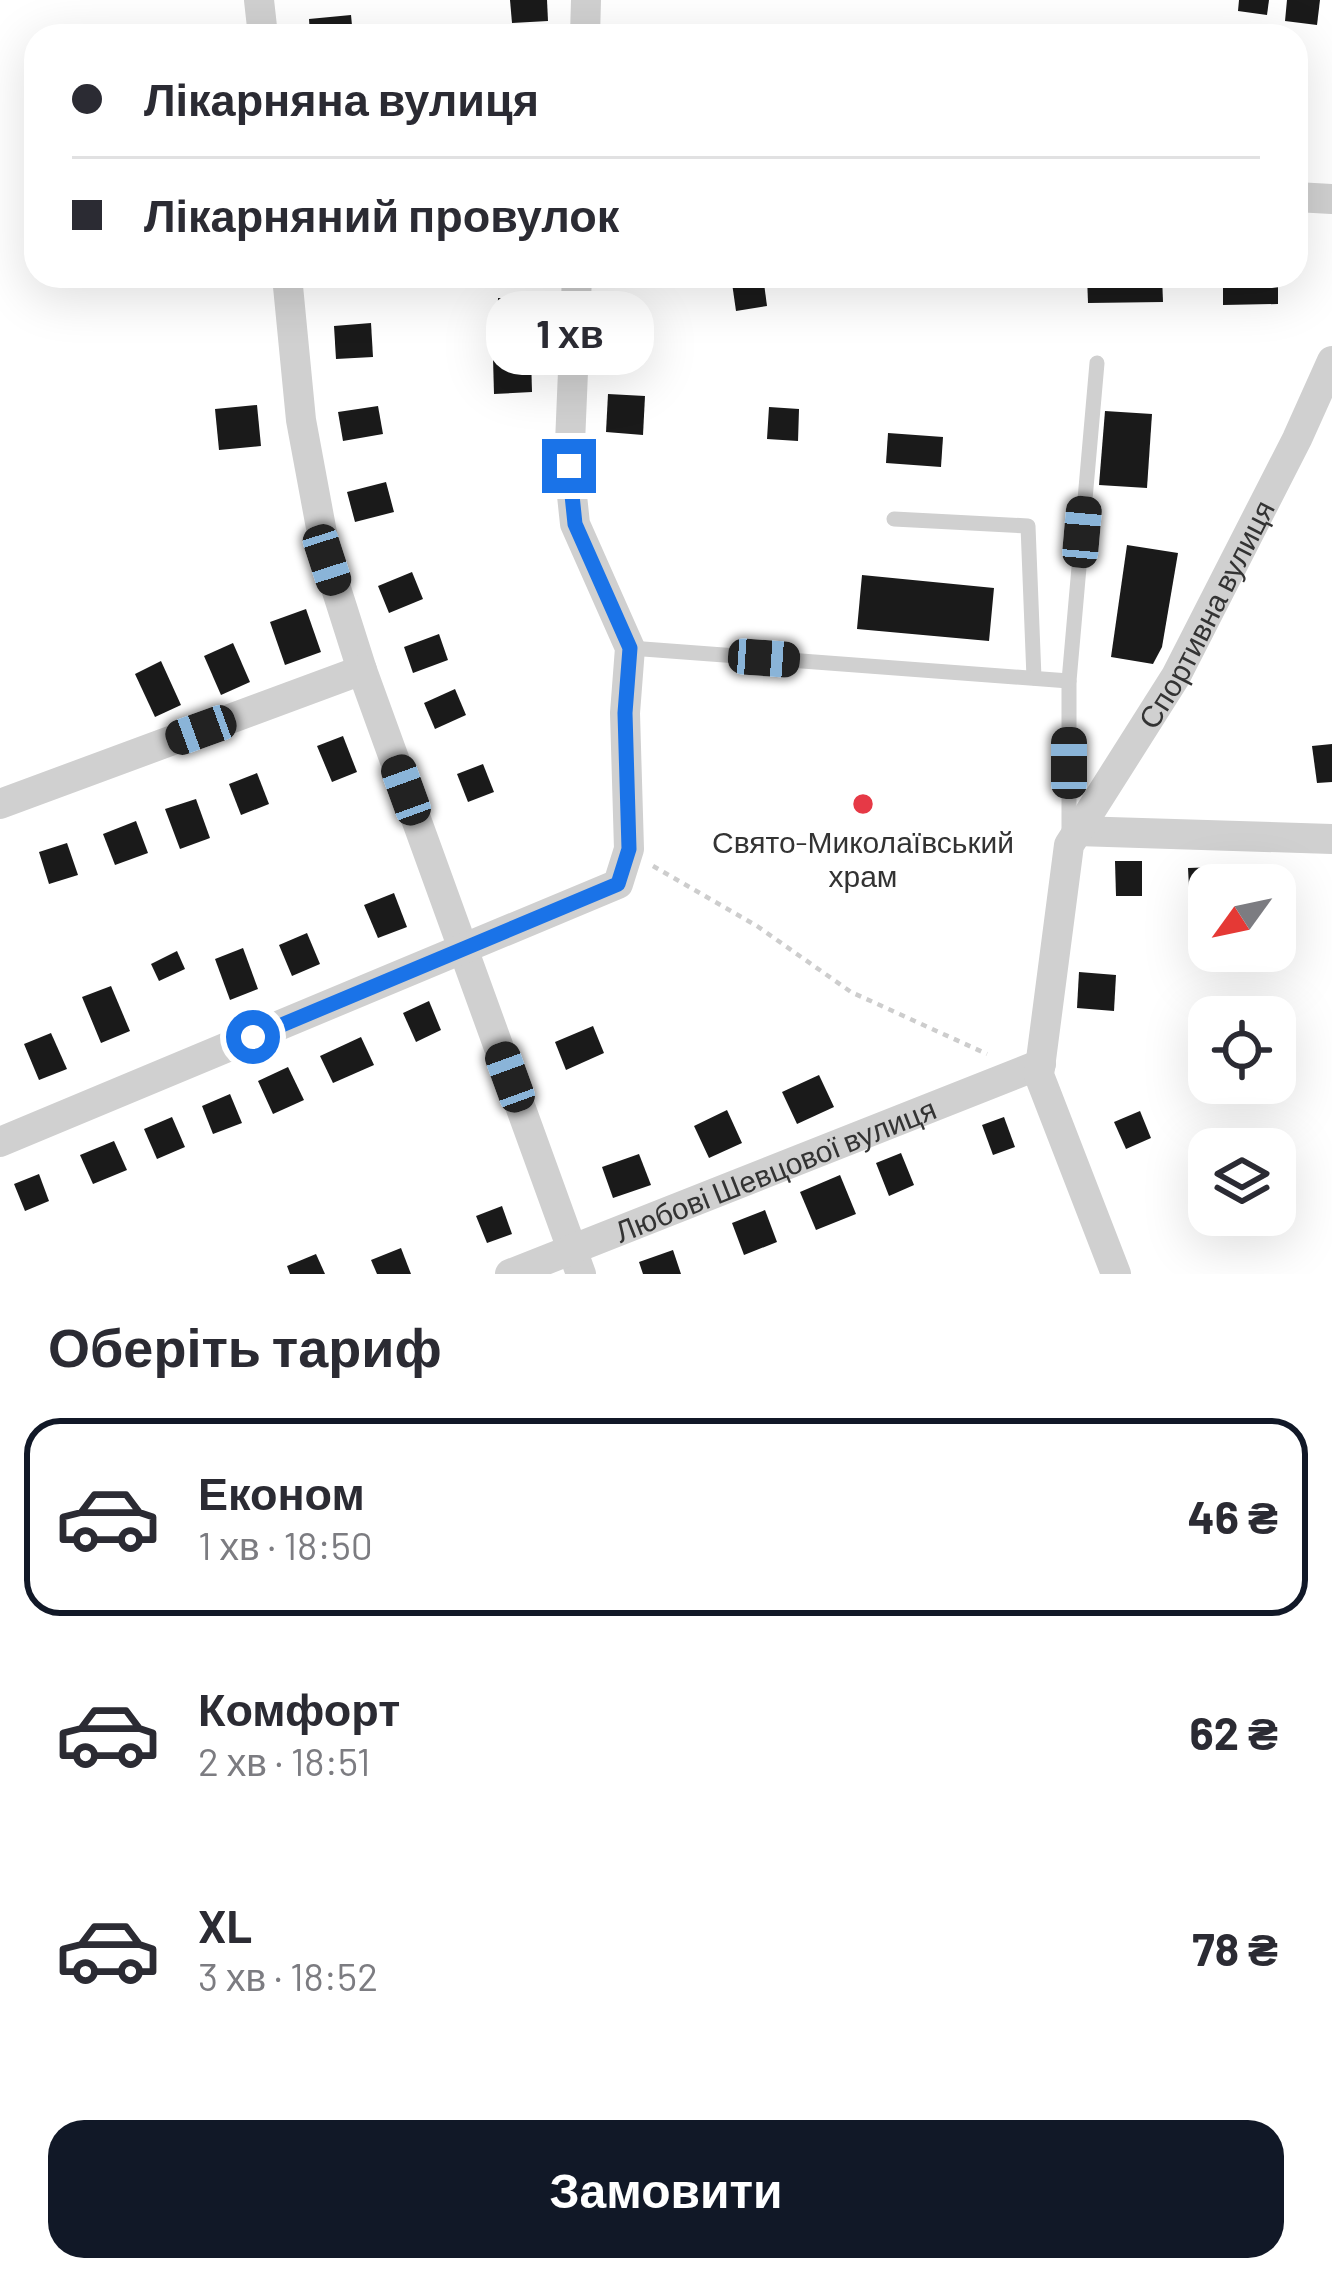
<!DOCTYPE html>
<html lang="uk">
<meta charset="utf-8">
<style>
body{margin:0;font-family:Barlow,sans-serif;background:#f7f7f7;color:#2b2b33;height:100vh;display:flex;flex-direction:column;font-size:45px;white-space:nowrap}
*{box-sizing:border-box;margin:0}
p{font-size:39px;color:#7c7c81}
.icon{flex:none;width:66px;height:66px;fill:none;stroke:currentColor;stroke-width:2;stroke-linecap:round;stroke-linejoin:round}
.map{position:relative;height:1274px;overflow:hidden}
.side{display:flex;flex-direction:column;background:#fff;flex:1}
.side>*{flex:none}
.banner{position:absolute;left:24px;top:24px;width:1284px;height:264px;border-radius:36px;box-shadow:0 12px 48px #0002;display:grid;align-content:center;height:264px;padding:0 48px;background:#fff}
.needle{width:78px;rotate:237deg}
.fabs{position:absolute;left:1188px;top:864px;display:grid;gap:24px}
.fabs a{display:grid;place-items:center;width:108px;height:108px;border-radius:24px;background:#fff;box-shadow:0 12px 48px #0002;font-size:60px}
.end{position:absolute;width:54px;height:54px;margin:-27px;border:15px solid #1a73e8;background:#fff;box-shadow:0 0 0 6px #fff}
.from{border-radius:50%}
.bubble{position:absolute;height:84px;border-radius:36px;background:#fff;box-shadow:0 12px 48px #0002;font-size:39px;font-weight:700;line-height:84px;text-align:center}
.car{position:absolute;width:36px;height:72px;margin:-36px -18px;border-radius:15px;box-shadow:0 0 9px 3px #0007;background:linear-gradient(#222 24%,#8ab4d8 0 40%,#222 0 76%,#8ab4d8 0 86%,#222 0)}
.banner b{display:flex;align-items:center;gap:42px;height:114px;font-size:45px}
.banner b+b{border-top:3px solid #e1e1e2}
.banner i{width:30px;height:30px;background:#2b2b33}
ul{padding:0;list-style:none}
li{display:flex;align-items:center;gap:36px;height:198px;margin:0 24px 18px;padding:0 24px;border:6px solid transparent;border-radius:36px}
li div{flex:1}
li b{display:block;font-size:45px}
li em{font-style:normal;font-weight:700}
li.current{border-color:#111827}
li>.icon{width:108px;height:108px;stroke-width:1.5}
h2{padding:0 48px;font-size:54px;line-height:144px}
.primary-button{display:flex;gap:24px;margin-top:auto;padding:24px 48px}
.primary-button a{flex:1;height:138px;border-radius:36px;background:#111827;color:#fff;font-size:48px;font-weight:700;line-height:138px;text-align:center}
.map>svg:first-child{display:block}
</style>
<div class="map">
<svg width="1332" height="1274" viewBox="0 0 1332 1274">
<rect width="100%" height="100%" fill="#fff"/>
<!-- building -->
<g fill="#1a1a1a">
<path d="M510,0h37l1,21 -36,2z"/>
<path d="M1239,0h30l-2,15 -29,-4z"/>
<path d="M1287,0h33l-3,25 -32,-4z"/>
<path d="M351,15l2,21h-43l-1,-17z"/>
<path d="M731,276h32l4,30 -31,5z"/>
<path d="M1087,276h75l1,26 -75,1z"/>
<path d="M1223,276h55v28l-55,1z"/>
<path d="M498,298l30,1v38l-31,-1z"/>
<path d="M615,318l34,1 -1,28 -35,-2z"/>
<path d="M371,323l2,34 -37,2 -2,-33z"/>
<path d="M531,357l1,35 -38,2 -1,-36z"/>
<path d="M608,394l37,2 -2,39 -37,-3z"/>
<path d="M257,405l4,41 -42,4 -4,-41z"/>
<path d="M378,406l5,28 -40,7 -5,-29z"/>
<path d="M769,407l30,2 -1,32 -31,-2z"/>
<path d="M1105,411l47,3 -5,74 -48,-3z"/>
<path d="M888,433l55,4 -2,30 -55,-4z"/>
<path d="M386,482l8,30 -39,10 -8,-30z"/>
<path d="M1127,545l51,8 -16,94 -9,17 -42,-7z"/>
<path d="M412,572l11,27 -34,14 -11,-27z"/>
<path d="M862,575l132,13 -5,53 -132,-12z"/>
<path d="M306,609l15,43 -36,13 -15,-43z"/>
<path d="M439,634l9,26 -35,13 -9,-26z"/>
<path d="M233,643l17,39 -29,13 -17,-39z"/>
<path d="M161,661l20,44 -26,12 -20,-43z"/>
<path d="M455,689l11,26 -31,14 -11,-26z"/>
<path d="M343,736l14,36 -25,10 -15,-36z"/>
<path d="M1332,744v38l-15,1 -5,-37z"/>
<path d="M483,764l11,28 -26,10 -11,-28z"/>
<path d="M257,773l12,31 -28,11 -12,-31z"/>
<path d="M196,799l14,39 -30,11 -15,-40z"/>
<path d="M136,821l12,32 -33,12 -12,-31z"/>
<path d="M67,843l11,32 -29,9 -10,-32z"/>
<path d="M1115,861h27v35h-26z"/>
<path d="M1217,867l1,18h-9v21l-19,1 -2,-39z"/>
<path d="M394,893l13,34 -29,11 -14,-33z"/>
<path d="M307,933l13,31 -28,12 -13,-31z"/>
<path d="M243,948l15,41 -28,11 -15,-41z"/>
<path d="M177,951l8,18 -26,12 -8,-17z"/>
<path d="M1079,972l37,3 -2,36 -37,-3z"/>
<path d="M111,986l19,45 -29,12 -19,-46z"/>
<path d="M429,1001l12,29 -25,12 -13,-29z"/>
<path d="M593,1026l11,27 -38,17 -11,-28z"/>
<path d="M51,1033l16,36 -28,11 -15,-36z"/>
<path d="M361,1037l13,28 -41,18 -13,-27z"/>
<path d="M288,1067l16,33 -31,14 -15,-33z"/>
<path d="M819,1075l15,32 -37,17 -15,-32z"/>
<path d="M230,1094l12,29 -29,11 -11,-28z"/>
<path d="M727,1110l15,33 -33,15 -15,-32z"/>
<path d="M1140,1111l11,27 -25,11 -12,-27z"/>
<path d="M172,1117l13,30 -28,12 -13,-30z"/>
<path d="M1004,1117l11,30 -22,8 -11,-30z"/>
<path d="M114,1141l13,29 -34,14 -13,-29z"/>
<path d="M901,1153l13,32 -25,11 -13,-33z"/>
<path d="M639,1154l12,31 -38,13 -11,-31z"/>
<path d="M39,1174l10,27 -24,10 -11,-27z"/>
<path d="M840,1175l16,39 -40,16 -16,-38z"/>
<path d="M502,1206l10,28 -25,9 -11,-27z"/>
<path d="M765,1210l12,32 -33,13 -12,-32z"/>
<path d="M401,1248l10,26h-34l-6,-14z"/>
<path d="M673,1250l8,24h-38l-4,-12z"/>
<path d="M316,1254l9,20h-35l-3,-8z"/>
</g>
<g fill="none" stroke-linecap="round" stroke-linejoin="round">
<!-- path -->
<path stroke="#cdcdcd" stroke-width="4.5" stroke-dasharray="6 6" stroke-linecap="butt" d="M653,866l104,60 94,66 136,62"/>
<!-- lane -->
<g stroke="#d0d0d0" stroke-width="15">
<path d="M894,519l134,7 6,152"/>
<path d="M630,648l439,33v156"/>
<path d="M1069,681l28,-318"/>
</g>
<!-- street -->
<g stroke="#d0d0d0" stroke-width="30">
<path d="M259,0l4,36"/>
<path d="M585,36l1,-36"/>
<path d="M1296,197l36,2"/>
<path d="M287,276l14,144 26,140 35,110 219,604"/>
<path d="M0,804l362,-134"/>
<path d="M1077,831l255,8"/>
<path d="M0,1142l618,-258 11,-35 -4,-136 5,-65 -55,-124 -6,-57 8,-191"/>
<path id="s1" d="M510,1274l531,-210"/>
<path id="s2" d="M1116,1274l-77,-199 30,-230 107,-169 121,-237 35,-78"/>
</g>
</g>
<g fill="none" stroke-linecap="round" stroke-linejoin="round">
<!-- route -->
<path stroke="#1a73e8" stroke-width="15" d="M253,1037l365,-153 11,-35 -4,-136 5,-65 -55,-124 -6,-58"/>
</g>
<!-- markers -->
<circle fill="#e63946" stroke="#fff" stroke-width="4.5" cx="863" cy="804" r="12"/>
<g text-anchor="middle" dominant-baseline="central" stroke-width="12" stroke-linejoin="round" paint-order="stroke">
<!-- street labels -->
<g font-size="30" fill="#333" stroke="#fff">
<text stroke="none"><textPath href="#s2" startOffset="714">Спортивна вулиця</textPath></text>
<text stroke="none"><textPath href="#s1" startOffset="285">Любові Шевцової вулиця</textPath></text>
</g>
<!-- poi labels -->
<g font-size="30" fill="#333" stroke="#fff">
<text x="863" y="841">Свято-Миколаївський<tspan x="863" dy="34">храм</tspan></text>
</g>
</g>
</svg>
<div class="fabs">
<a><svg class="needle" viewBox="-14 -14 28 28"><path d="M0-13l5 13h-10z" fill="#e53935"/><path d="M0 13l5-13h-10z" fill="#7c7c81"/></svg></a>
<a><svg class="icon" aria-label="locate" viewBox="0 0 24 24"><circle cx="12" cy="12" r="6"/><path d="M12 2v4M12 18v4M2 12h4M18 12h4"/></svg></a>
<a><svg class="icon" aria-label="layers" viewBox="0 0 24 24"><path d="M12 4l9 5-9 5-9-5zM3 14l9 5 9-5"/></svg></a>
</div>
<i class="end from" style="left:253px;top:1037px"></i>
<i class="end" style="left:569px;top:466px"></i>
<div class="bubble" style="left:486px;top:291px;width:168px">1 хв</div>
<i class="car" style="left:1082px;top:532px;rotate:5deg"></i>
<i class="car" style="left:327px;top:560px;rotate:162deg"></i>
<i class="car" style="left:764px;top:658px;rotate:94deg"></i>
<i class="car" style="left:201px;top:730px;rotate:250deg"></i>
<i class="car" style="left:1069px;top:763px;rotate:0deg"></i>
<i class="car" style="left:406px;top:790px;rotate:340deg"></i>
<i class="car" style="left:510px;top:1077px;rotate:340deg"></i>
<div class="banner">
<b><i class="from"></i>Лікарняна вулиця</b>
<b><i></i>Лікарняний провулок</b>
</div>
</div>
<section class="side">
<h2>Оберіть тариф</h2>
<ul>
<li class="current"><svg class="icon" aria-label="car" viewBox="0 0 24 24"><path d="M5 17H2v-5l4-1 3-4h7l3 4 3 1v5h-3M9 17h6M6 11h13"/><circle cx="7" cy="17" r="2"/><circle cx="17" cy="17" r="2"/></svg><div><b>Економ</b><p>1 хв · 18:50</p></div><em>46 ₴</em></li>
<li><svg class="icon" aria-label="car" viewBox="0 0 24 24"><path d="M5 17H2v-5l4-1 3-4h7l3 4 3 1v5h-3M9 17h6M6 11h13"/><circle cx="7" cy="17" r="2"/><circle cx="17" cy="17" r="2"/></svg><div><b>Комфорт</b><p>2 хв · 18:51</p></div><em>62 ₴</em></li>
<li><svg class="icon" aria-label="car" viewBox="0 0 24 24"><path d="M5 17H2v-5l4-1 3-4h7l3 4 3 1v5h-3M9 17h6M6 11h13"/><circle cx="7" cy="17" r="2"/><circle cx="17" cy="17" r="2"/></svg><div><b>XL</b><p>3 хв · 18:52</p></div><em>78 ₴</em></li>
</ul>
<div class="primary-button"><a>Замовити</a></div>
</section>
